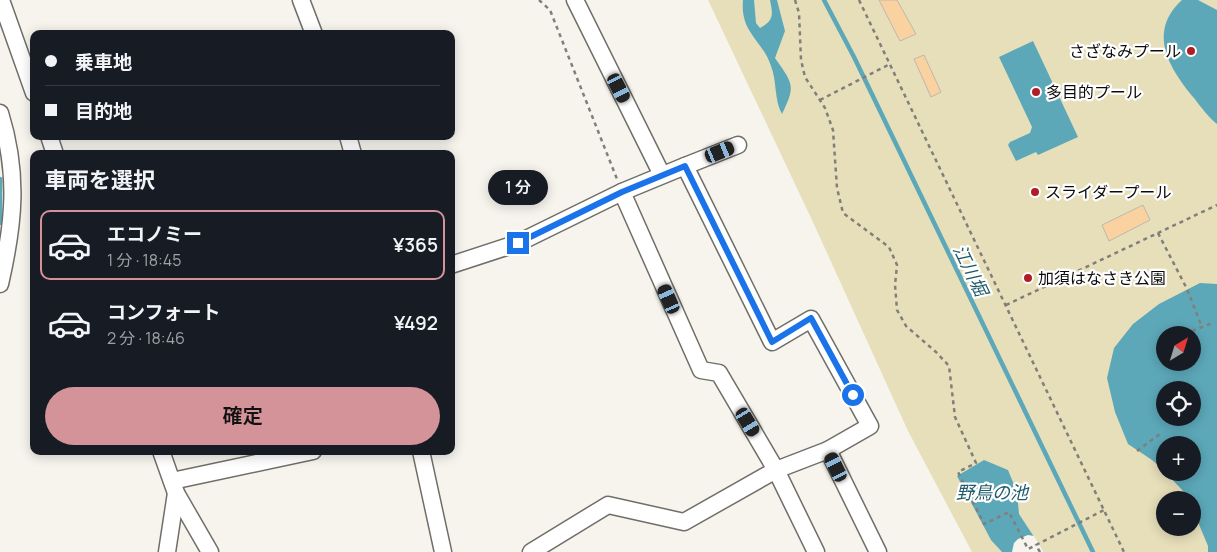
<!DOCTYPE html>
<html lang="ja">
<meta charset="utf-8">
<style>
body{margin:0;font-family:Manrope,"Noto Sans JP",sans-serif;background:#20242c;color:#f1f3f6;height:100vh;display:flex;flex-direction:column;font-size:19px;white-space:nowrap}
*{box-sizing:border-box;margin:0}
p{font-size:16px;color:#9ea1a6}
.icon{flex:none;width:28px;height:28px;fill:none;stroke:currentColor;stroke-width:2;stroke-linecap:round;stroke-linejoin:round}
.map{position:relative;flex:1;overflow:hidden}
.drawer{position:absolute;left:30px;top:150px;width:425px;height:305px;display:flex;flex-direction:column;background:#171b24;border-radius:10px;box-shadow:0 2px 12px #0003}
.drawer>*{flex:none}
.top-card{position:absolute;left:30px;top:30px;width:425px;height:110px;border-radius:10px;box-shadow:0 2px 12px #0003;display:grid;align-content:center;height:110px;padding:0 15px;background:#171b24}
.needle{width:32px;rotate:38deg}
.controls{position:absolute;left:1156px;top:326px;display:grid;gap:10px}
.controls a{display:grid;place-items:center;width:45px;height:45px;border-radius:50%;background:#171b24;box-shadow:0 2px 12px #0003;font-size:25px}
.end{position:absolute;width:22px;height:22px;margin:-11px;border:6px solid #1a73e8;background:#fff;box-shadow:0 0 0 2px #fff}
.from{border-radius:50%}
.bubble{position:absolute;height:35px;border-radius:18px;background:#171b24;box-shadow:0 2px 12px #0003;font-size:16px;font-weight:600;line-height:35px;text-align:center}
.car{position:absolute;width:15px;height:30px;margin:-15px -8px;border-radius:6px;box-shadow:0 0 4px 1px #0007;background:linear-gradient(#222 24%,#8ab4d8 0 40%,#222 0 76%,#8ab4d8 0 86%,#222 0)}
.top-card b{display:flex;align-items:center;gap:18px;height:48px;font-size:19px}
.top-card b+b{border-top:1px solid #363941}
.top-card i{width:12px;height:12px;background:#f1f3f6}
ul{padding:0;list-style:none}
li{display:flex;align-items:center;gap:15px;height:70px;margin:0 10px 8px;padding:0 5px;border:2px solid transparent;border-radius:10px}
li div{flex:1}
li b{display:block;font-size:19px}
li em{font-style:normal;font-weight:600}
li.on{border-color:#d39399}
li>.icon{width:45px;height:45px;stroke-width:1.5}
h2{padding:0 15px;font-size:22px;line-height:60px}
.primary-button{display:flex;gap:10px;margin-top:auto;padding:10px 15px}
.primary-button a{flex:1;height:58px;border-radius:30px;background:#d39399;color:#111;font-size:20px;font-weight:600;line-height:58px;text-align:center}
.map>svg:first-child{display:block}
</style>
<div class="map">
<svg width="1217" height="552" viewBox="0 0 1217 552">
<rect width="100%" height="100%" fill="#f6f4ed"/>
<!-- green -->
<path fill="#e7dfba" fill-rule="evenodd" d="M708,0h509v552h-245l-64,-121 -96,-211zM1165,335h27v27h-27zM1165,390h27v28h-27zM1165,445h27v27h-27zM1165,500h27v28h-27z"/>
<!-- water -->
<g fill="#5ca8b9" fill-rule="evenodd">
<path d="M743,0h11l2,23 4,5c14,-8 13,-13 10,-28h7l8,31 -10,27c18,26 21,27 7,56 -8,-14 -5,-33 -11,-48 -9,-27 -31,-33 -28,-66z"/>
<path d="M1182,0h16l19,10v114c-9,-7 -16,-17 -23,-26 -25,-30 -47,-66 -12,-98z"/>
<path d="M1033,41l45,96 -40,18 -2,-3 -20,9 -8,-16 2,-3 20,-9 2,-6 -33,-70z"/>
<path d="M1200,283l17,1v268h-9v-6l-15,-36 -1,-10h-4l-4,-8 -18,-19 26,-1v-27h-27v26l-13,-11 -24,-16 -13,-32 -8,-34 7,-30 19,-24 26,-20zM1165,335h27v27h-27zM1165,390h27v28h-27z"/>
<path d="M984,460l24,10 9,22 2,22 25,38h-42l-11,-12 -34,-64z"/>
</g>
<!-- pier -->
<path fill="#f6f4ed" d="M1028,535l6,1 10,16h-32l2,-9 4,-4z"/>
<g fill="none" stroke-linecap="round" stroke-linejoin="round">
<!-- stream -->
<g stroke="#5ca8b9" stroke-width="4.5">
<path d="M824,0l30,57 239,495"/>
<path d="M0,179v44"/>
</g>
</g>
<!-- building -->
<g fill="#f9d29f" stroke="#bcb8b2">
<path d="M879,0h18l19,34 -16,7z"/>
<path d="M924,55l17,37 -10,5 -17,-38z"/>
<path d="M1143,205l7,15 -41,21 -7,-16z"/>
</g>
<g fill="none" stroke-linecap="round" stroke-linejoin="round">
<defs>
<g id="street">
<path d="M1,0l33,93"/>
<path d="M301,0l13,34"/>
<path d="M575,0l87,175"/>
<path d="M0,113c19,61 14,110 0,171"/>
<path d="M49,136l6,18"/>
<path d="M348,136l5,18"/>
<path d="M685,166l53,-21"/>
<path d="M622,192l79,178 18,3 57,97 40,82"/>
<path d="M451,265l67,-22 104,-51 63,-26 87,176 39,-23 59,107 -42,24"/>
<path d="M161,451l15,42 34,59"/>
<path d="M421,451l22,101"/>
<path d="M172,481l141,-30"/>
<path d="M167,552l9,-59"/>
<path d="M531,552l77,-47 76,17 92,-52 52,-20 50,102"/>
</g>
</defs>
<!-- street casing -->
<use href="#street" stroke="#6f6e68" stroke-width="19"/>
<!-- path -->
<g stroke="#817f7b" stroke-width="2.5" stroke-dasharray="4 4" stroke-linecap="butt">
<path d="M539,0l11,10 67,169"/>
<path d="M795,0l4,13 2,47 4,17 20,31 8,22 4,58 6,25 46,34 8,18 -2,20 2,25 9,16 30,26 13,14 6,51 21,46 -18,9 26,52 25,-12 19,37 8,-4"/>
<path d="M859,0l265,552"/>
<path d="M820,100l70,-36"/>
<path d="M1158,233l29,56 15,38"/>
<path d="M1006,305l211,-100"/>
<path d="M1192,331l20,-8"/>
<path d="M1137,451l23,-17"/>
<path d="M1040,552l-4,-7 68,-35"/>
</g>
<!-- street -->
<use href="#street" stroke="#fff" stroke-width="16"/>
</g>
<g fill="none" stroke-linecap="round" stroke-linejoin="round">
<!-- route -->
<path stroke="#1a73e8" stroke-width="6" d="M518,243l104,-51 63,-26 87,176 39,-24 42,77"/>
</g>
<!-- markers -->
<g fill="#af1d27" stroke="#fff" stroke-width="2">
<circle cx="1191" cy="51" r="5"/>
<circle cx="1036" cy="92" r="5"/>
<circle cx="1035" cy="192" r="5"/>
<circle cx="1028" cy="278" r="5"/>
</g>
<g text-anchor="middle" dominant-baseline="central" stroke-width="4.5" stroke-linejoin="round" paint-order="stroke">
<!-- poi labels -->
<g font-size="16" fill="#0c0b09" stroke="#fff" text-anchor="start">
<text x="1181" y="51" text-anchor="end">さざなみプール</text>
<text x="1046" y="92">多目的プール</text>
<text x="1045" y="192">スライダープール</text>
<text x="1038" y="278">加須はなさき公園</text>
</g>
<!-- water labels -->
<g font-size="18" font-style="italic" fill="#1e5c6a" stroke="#fff">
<text transform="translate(971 270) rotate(64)">江川堀</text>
<text x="992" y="492">野鳥の池</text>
</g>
</g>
</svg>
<div class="controls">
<a><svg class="needle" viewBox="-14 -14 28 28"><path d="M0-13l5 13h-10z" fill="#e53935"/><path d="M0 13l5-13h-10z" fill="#9ea1a6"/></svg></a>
<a><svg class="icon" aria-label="locate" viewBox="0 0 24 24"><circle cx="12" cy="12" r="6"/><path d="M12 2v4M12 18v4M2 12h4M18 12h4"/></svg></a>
<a>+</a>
<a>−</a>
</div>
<i class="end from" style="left:853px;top:395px"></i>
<i class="end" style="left:518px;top:243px"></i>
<div class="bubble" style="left:488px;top:170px;width:60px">1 分</div>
<i class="car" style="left:619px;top:88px;rotate:153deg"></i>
<i class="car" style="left:720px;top:152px;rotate:68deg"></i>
<i class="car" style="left:669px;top:299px;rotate:336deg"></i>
<i class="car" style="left:748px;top:422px;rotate:149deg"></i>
<i class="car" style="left:836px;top:467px;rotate:334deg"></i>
<div class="top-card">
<b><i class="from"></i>乗車地</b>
<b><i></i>目的地</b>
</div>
<section class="drawer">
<h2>車両を選択</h2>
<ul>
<li class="on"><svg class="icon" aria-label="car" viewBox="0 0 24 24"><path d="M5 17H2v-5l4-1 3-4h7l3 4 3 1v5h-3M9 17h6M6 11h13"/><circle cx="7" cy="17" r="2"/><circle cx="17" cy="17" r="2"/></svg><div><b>エコノミー</b><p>1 分 · 18:45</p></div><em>¥365</em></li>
<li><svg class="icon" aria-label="car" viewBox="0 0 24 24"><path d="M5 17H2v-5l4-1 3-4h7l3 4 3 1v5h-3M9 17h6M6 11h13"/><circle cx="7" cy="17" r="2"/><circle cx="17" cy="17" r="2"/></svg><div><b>コンフォート</b><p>2 分 · 18:46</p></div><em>¥492</em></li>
</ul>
<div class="primary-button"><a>確定</a></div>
</section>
</div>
